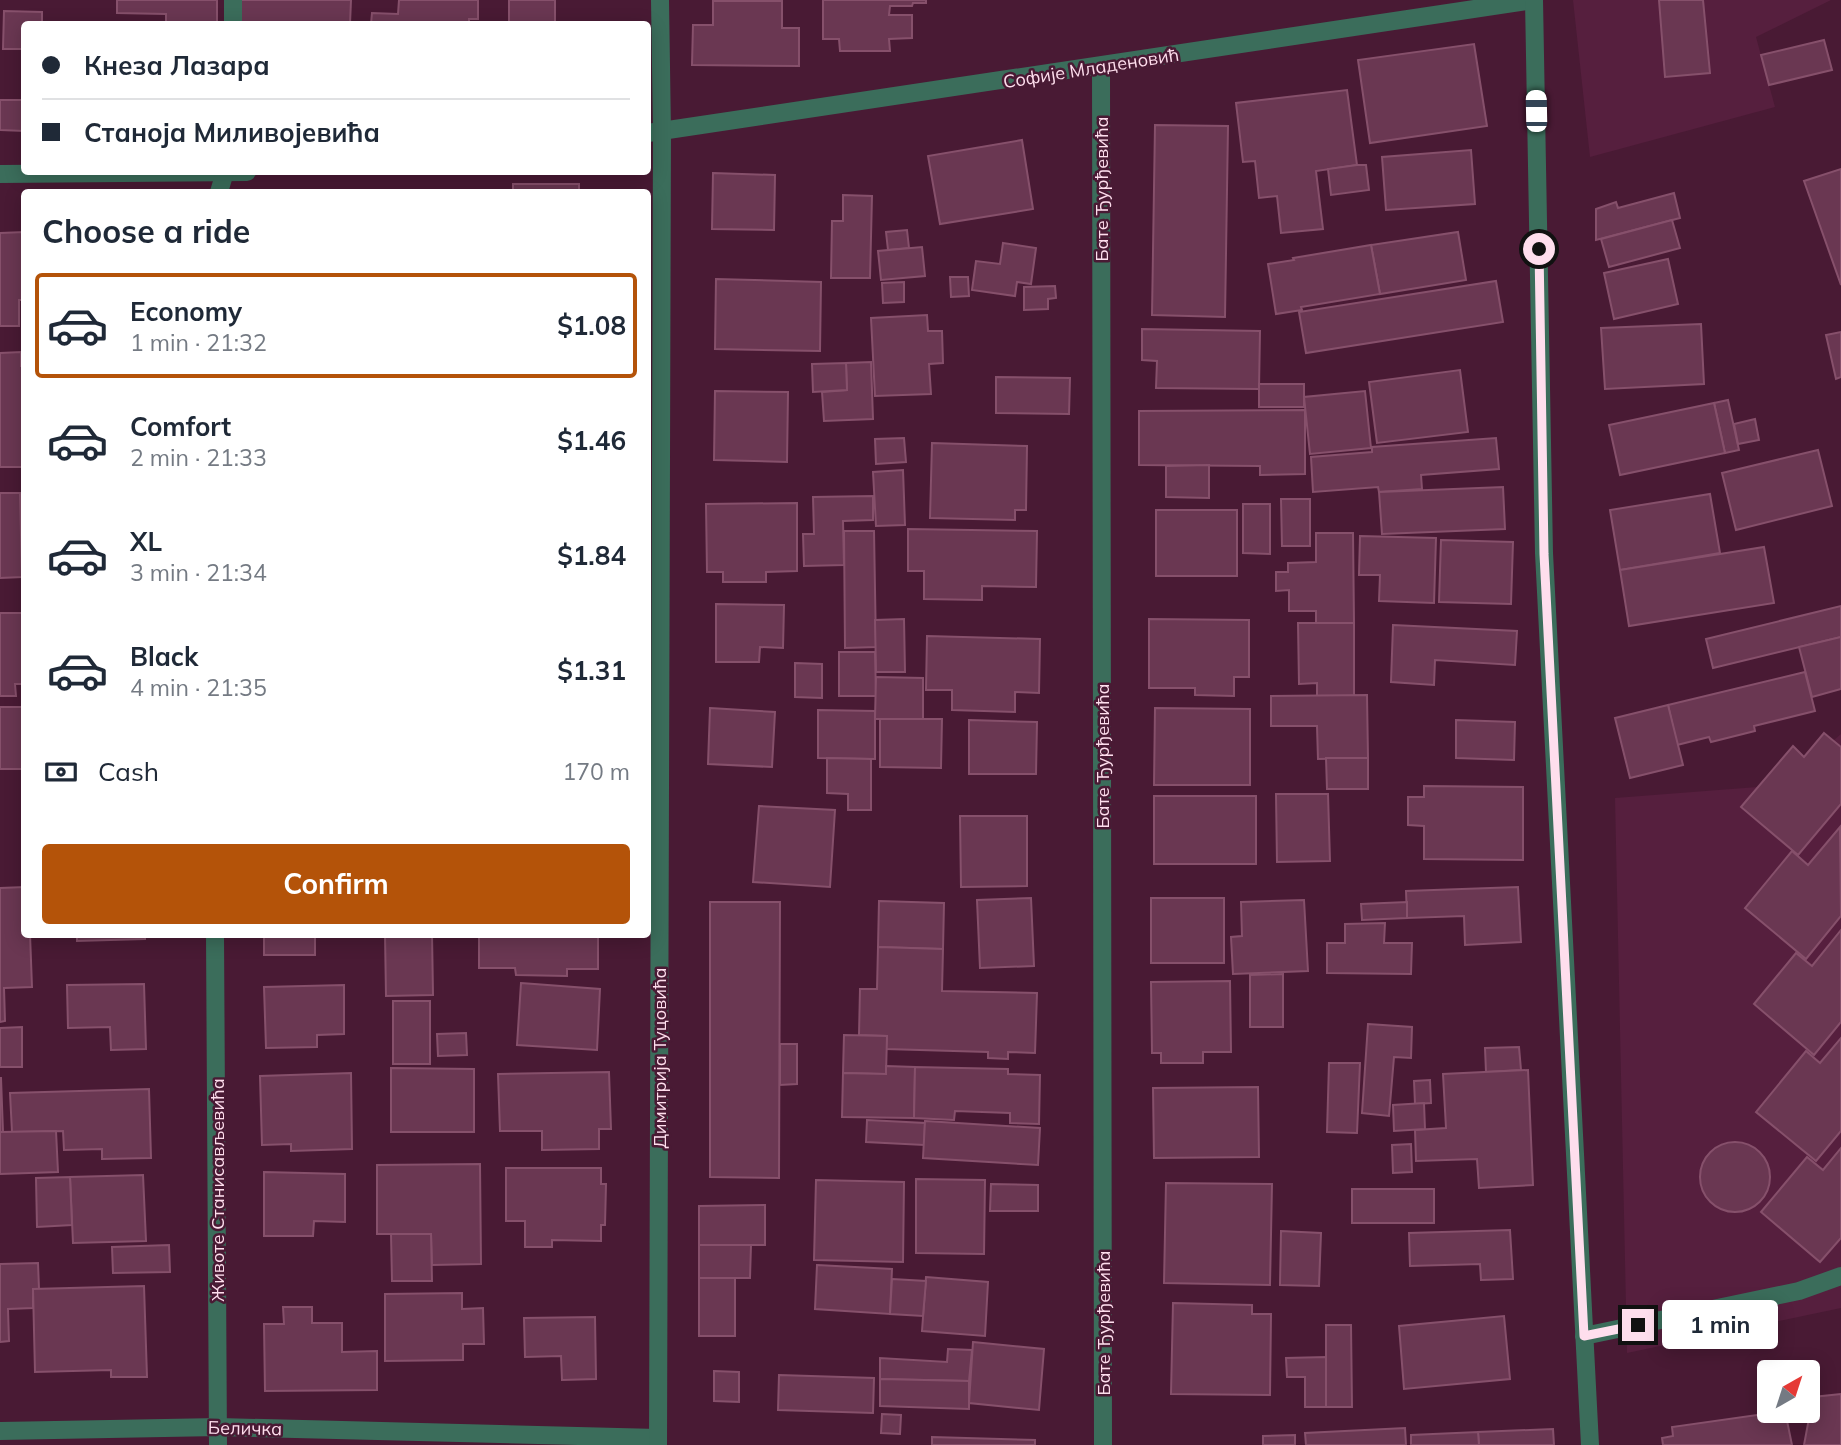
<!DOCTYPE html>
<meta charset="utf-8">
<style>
body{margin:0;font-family:Mulish,sans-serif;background:#f6f6f7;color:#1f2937;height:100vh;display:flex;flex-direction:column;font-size:26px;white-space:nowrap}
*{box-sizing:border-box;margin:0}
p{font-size:23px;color:#747a83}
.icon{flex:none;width:38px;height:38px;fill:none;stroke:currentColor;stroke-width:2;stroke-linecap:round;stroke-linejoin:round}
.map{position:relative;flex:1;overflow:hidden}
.drawer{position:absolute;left:21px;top:189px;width:630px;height:749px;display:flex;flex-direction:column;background:#fff;border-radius:7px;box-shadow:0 4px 18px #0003}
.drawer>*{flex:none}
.hud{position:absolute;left:21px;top:21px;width:630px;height:154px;border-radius:7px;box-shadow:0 4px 18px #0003;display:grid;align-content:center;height:154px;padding:0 21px;background:#fff}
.needle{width:46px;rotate:39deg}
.tools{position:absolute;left:1757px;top:1360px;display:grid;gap:14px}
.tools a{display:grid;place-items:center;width:63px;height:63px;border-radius:7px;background:#fff;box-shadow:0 4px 18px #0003;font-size:35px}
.end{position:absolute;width:32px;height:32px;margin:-16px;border:9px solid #fedeed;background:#111;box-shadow:0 0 0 4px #111}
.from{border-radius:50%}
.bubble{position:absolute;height:49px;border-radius:7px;background:#fff;box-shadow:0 4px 18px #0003;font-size:23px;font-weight:700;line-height:49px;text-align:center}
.car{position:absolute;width:21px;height:42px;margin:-21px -10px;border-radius:9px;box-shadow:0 0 5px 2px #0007;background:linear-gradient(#fff 24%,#345 0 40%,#fff 0 76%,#345 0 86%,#fff 0)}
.hud b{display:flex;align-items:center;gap:24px;height:66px;font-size:26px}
.hud b+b{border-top:2px solid #e0e1e3}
.hud i{width:18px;height:18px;background:#1f2937}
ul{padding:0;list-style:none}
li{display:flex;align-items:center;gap:21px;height:105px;margin:0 14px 10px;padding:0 7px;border:4px solid transparent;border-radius:7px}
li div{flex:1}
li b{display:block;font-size:26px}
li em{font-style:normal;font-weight:700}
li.selected{border-color:#b45309}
li>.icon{width:63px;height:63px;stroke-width:1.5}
h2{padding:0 21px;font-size:32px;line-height:84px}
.pay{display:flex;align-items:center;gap:18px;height:77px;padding:0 21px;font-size:26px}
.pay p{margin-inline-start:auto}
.button{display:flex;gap:14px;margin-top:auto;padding:14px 21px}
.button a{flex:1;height:80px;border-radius:7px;background:#b45309;color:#fff;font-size:28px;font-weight:700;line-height:80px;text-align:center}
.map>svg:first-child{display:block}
</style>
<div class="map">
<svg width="1841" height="1445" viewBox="0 0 1841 1445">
<rect width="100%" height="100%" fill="#491a34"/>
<!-- built -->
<g fill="#561f3e">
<path d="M1573,0h258l-75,37 19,70 -185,50z"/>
<path d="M1841,734v574l-214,45 -12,-555 167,-13z"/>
</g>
<!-- building -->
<g fill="#6a3752" stroke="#86506b" stroke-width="2">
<path d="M117,0h100v24h-51v-10l-49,-1z"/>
<path d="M240,0h111l-1,24h-111z"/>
<path d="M399,0h79v19h-9v5h-98l1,-11 26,1z"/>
<rect x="509" y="0" width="46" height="24"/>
<path d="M823,0h103v3h-13l-1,3h-22l-1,9h23v23l-23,1 1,12h-50l-1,-12h-16z"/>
<path d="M1659,0h44l7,73 -45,4z"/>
<path d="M713,1h69v27h17v38l-107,-1 1,-40h20z"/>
<path d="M4,11l38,1v12h-18v25h-21z"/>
<path d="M1824,40l8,30 -63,15 -8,-30z"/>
<path d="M1474,44l13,82 -117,17 -12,-83z"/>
<path d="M1347,90l10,75 -41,6 7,58 -42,4 -4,-37 -18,2 -4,-37 -12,1 -7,-59z"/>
<path d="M0,100h24v31l-24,-1z"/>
<path d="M1155,125l73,1 -3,191 -73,-2z"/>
<path d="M1022,140l11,69 -93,15 -12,-68z"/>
<path d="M1471,150l4,54 -89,6 -4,-53z"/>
<path d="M1357,165h9l3,25 -38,5 -3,-26z"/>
<path d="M1841,169v116l-37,-104z"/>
<path d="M713,173l62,2 -1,55 -62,-1z"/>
<rect x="513" y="184" width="66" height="8"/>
<path d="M1674,193l6,25 -84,22v-31l20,-7 2,6z"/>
<path d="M843,195l29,1 -2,82h-39l1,-57h11z"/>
<path d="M1672,220l8,28 -71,19 -8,-28z"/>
<path d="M907,230l2,18 -21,2 -2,-18z"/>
<path d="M24,232v68h-5v26h-19v-93z"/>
<path d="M1458,232l8,48 -86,14 -9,-49z"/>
<path d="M1003,243l33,5 -5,36 -14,-2 -2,14 -43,-6 4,-29 24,3z"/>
<path d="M1371,245l9,49 -79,13 1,3 -26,4 -8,-50 26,-4 -1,-2z"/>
<path d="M922,247l3,29 -44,4 -3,-29z"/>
<path d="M1668,259l10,45 -64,15 -10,-46z"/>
<path d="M950,277h18l1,19 -18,1z"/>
<path d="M716,279l105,3 -1,69 -105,-2z"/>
<path d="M1496,281l7,41 -197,31 -7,-41z"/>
<path d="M904,282v20l-21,1 -1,-20z"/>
<path d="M1055,286l1,12 -8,1v10l-24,1v-23z"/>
<path d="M927,315l1,16h14l1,32 -14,1 2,30 -56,2 -4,-78z"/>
<path d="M1701,324l3,60 -99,5 -4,-61z"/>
<path d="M1142,329l118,2 -1,58 -103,-1 1,-27 -15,-1z"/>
<path d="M1841,332v45l-5,2 -10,-44z"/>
<path d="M21,352v14h3v101h-24v-114z"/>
<path d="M871,362l2,57 -49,2 -2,-29 25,-2 -1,-27z"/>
<path d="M846,363l1,27 -34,2 -1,-28z"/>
<path d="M1460,370l8,62 -91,11 -8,-61z"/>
<path d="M996,377l74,1 -1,36 -73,-1z"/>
<rect x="1259" y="384" width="45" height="23"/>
<path d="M715,391l73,1 -1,70 -73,-2z"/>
<path d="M1365,391l6,57 -61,6 -6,-57z"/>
<path d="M1728,400l11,50 -14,3 -11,-50z"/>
<path d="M1714,403l11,50 -105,22 -11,-50z"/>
<path d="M1305,410v64l-45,1v-9l-121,-1v-54z"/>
<path d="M1755,419l4,21 -21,4 -4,-20z"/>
<path d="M904,438l2,24 -30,2 -1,-25z"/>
<path d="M1496,438l3,31 -78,6 1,14 -43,3 -1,-5 -65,5 -2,-35 61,-5v-5z"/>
<path d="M932,443l95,3 -1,64h-11v10l-85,-2z"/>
<path d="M1818,450l14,56 -96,24 -14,-57z"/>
<path d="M1209,465v33l-43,-1v-31z"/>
<path d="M903,470l2,55 -29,1 -3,-54z"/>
<path d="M1503,487l2,42 -123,5 -3,-42z"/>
<path d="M0,493h20l2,84 -22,1z"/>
<path d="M1710,494l10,59 -100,17 -10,-60z"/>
<path d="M873,496v24l-30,1 1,44 -40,1 -1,-32h11l-1,-37z"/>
<path d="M1281,499h29v47h-28z"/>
<path d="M797,503v68l-31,1v10h-43v-10h-16l-1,-68z"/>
<path d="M1243,504h27v50l-27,-1z"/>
<rect x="1156" y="510" width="81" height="66"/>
<path d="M908,529l129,2 -1,56 -54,-1v14l-58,-1v-28h-16z"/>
<path d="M844,531h30l2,116 -31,1z"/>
<path d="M1316,533h37l1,90h-38v-12h-27v-21l-13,1v-19h12v-9l28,-1z"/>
<path d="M1360,536l76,2 -2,65 -55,-2 1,-26h-21z"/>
<path d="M1441,540l72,2 -2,62 -72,-2z"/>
<path d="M1764,547l10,56 -145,23 -9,-56z"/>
<path d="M716,604l68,1 -1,43 -23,-1 -1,15h-43z"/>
<path d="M1841,606v31l-128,31 -7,-29z"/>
<path d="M0,613h24v71h-9l1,12h-16z"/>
<path d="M904,619l1,53h-29l-1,-52z"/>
<path d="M1149,619l100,1v57h-15v19l-39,-1v-7h-46z"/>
<path d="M1298,623h56v73h-37v-13l-18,1z"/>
<path d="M1393,625l124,6 -2,34 -80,-5 -1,25 -43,-3z"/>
<path d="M927,636l113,3 -1,54 -24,-1v20l-63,-2v-20h-26z"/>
<path d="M1841,637v52l-29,8 -13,-50z"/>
<path d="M839,652h36l1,44h-37z"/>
<path d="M795,663l27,1v34l-27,-1z"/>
<path d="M1805,672l10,39 -61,15 1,5 -44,11 -2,-5 -32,8 -9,-40z"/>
<path d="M876,677l47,1v41h-48z"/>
<path d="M1367,695l1,63 -50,1 -1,-33h-46v-30z"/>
<path d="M1668,705l15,60 -53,13 -15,-60z"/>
<rect x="0" y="707" width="24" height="62"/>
<path d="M710,708l65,4 -3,55 -64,-3z"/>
<path d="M1155,708l95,1v76h-96z"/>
<path d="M818,710l57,1v48l-57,-1z"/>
<path d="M880,719h62l-1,49 -61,-1z"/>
<path d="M969,720l68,2 -1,52h-67z"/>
<path d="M1456,720l59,2 -1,38 -58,-2z"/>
<path d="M1824,733l17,14v57l-43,51 -57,-48 52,-61 11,11z"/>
<path d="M827,758l44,1v51h-23v-16l-21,-1z"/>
<path d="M1326,758h42v31h-41z"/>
<path d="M1424,786l99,1v73l-99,-1v-33l-16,-1v-28h16z"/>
<path d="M1276,794h52l2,67 -53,1z"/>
<rect x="1154" y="796" width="102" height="68"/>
<path d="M759,806l76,4 -5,77 -77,-5z"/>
<path d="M960,816h67v70l-66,1z"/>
<path d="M1840,827l1,89 -35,43 -61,-51 47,-57 16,14z"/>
<path d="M24,887v47h6l2,53 -28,1 1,33 -5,1v-134z"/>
<path d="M1518,887l3,55 -56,3 -1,-29 -57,2 -1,-27z"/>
<path d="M1031,898l3,68 -54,2 -3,-68z"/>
<rect x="1151" y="898" width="73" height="65"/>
<path d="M1304,900l4,71 -75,3 -2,-37 11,-1 -1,-34z"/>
<path d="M879,901l65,2 -1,46 -65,-2z"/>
<path d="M710,902h70l-1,276 -69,-1z"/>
<path d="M1407,902v16l-45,2 -1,-16z"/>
<path d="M1385,923l-1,20h28l-1,31 -84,-1v-30h18v-19z"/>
<path d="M1841,930v92l-27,33 -60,-51 42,-51 16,13z"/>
<path d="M77,934h68v5l-68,2z"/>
<path d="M264,934h76v1l-25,1v19h-51z"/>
<path d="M385,934h47l1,61 -47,1z"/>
<path d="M479,934h119v35h-31v7l-51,-1 -1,-7h-36z"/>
<path d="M878,947l65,2 -1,42 95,2 -2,60 -27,-1v7l-20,-1v-6l-102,-3 1,-13 -28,-1 1,-46h17z"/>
<path d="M1283,974v53h-33v-52z"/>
<path d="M1230,981l1,71h-28v11h-42v-10h-9l-1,-71z"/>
<path d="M521,983l79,6 -3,61 -80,-5z"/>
<path d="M144,984l2,65 -35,1 -1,-23 -42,1 -1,-43z"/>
<path d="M344,985v49l-27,1v12l-51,1 -2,-61z"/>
<rect x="393" y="1001" width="37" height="63"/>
<path d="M1368,1024l44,3 -1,31 -17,-1 -5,59 -27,-3z"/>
<path d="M22,1027v40h-22v-39z"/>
<path d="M466,1033l1,22 -29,1 -1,-22z"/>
<path d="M844,1035l43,1 -1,38 -43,-1z"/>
<path d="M1841,1038v93l-25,30 -60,-49 50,-61 14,12z"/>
<path d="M780,1044h17v40l-17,1z"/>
<path d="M1519,1047l2,23 -35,2 -1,-24z"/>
<path d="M1329,1063h31l-3,70 -30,-1z"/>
<path d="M886,1066l29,1 -1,51 -72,-1 1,-44 43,1z"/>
<path d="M915,1067l93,2v5l32,1 -1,49 -29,-1v-10l-55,-2 -1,9 -40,-2z"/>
<path d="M391,1068l83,1v63h-83z"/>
<path d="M1528,1070l5,115 -54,3 -2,-29 -61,2 -1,-31 31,-2 -3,-54z"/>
<path d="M609,1072l2,57h-12v20l-57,1v-19h-42l-2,-57z"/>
<path d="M351,1073l1,76 -61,2v-7l-29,1 -2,-69z"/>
<path d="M0,1078h1l2,54h-3z"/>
<path d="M1430,1080l1,23 -16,1 -1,-23z"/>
<path d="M1258,1087l1,70 -105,1 -1,-70z"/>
<path d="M149,1089l2,69 -49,1v-10l-38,1 -1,-19 -51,1 -2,-39z"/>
<path d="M1424,1103l1,26 -31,2 -1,-26z"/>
<path d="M867,1120l58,3 -1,22 -58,-3z"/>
<path d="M925,1121l115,7 -2,37 -115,-7z"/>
<path d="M56,1131l2,41 -58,2v-42z"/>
<circle cx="1735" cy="1177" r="35"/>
<path d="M1411,1144l1,28 -19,1 -1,-28z"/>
<path d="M1841,1148v90l-21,24 -59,-50 46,-55 16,13z"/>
<path d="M480,1164l1,100 -49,1 -1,-31h-54v-69z"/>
<path d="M506,1168h95v16h5l-1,41h-4v16l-49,-1v7h-27v-26h-19z"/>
<path d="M264,1172l81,2v48l-31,-1 -1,15h-49z"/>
<path d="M143,1175l3,66 -73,2 -3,-66z"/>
<path d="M70,1177l2,48 -35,2 -1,-49z"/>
<path d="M916,1179l69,1 -1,74 -68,-1z"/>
<path d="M816,1180l88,2 -1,80 -89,-2z"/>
<path d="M1166,1183l106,1 -2,101 -106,-2z"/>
<path d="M991,1184l47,1v26h-48z"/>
<rect x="1352" y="1189" width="82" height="34"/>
<path d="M765,1205v40h-66v-39z"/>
<path d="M1510,1230l3,49 -32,1 -1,-16 -70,2 -1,-33z"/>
<path d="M1281,1231l40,2 -2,53 -39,-1z"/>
<path d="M391,1234h40l1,47h-40z"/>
<path d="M169,1245l1,27 -57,1 -1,-26z"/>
<path d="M699,1245h52l-1,33h-51z"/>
<path d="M38,1263l1,26h-6v19l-25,1 1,32 -9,1v-78z"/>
<path d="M817,1265l75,4 -2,45 -75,-5z"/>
<path d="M926,1277l62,5 -3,54 -63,-5z"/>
<rect x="699" y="1278" width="36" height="58"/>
<path d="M892,1279l34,2 -3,35 -33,-2z"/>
<path d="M144,1286l3,91h-36v-7l-76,2 -2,-83z"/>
<path d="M462,1293v16l21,-1 1,36h-21v16l-78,1v-67z"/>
<path d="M1173,1303l79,2v9h19l-1,81 -99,-1z"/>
<path d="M283,1307h29v16h30v29l35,-1v39l-112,1 -1,-67h20z"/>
<path d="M1504,1316l6,63 -106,10 -5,-63z"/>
<path d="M595,1317l1,62 -34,1 -1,-24 -36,1 -1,-39z"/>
<path d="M1326,1325h25l1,82h-26z"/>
<path d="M973,1342l71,7 -5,61 -70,-7z"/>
<path d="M948,1349l24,1 -3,31 -89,-2v-21l67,4z"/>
<path d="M1326,1357v50h-21v-30h-18l-1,-19z"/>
<path d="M714,1371l25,1v30l-25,-1z"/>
<path d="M779,1375l95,3 -1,35 -95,-3z"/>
<path d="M880,1379l89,2v28l-89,-3z"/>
<path d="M1841,1394v51h-37l9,-48z"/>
<path d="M1785,1411l7,34h-129l-1,-7 11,-2 -1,-9z"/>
<path d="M882,1414l19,1 -1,19 -19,-1z"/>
<path d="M1405,1428l1,17h-100l-1,-12z"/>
<path d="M1553,1429l1,16h-75l-1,-13z"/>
<path d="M1478,1432l1,13h-68v-10z"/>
<path d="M1295,1435v10h-32v-9z"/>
<path d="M932,1437l103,3v5h-103z"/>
</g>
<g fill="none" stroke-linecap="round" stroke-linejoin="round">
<!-- service -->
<path stroke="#3b6d5b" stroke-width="18" d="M1584,1336l215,-45 42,-15"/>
<!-- minor -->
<g stroke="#3b6d5b" stroke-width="18">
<path d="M233,24v-24"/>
<path d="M1101,66l2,1379"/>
<path d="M648,133l886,-133"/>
<path d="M0,174l247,-2"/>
<path d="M219,192l6,-20"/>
<path d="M215,934l3,511"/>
<path d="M0,1431l219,-4 439,11"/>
<path d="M658,1445l4,-1313 -2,-132"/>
</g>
<!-- tertiary -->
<path stroke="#3b6d5b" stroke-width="18" d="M1534,0l10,553 46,892"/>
</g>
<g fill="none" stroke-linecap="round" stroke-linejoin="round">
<!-- route -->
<path stroke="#fedeed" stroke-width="9" d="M1539,249l5,305 40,782 54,-11"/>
</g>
<g text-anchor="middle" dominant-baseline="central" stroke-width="5" stroke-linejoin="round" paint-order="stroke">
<!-- street labels -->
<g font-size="18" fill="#fedeed" stroke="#491a34">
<text transform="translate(1091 68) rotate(-9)">Софије Младеновић</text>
<text transform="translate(1101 189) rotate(-90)">Бате Ђурђевића</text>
<text transform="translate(1102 756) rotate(-90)">Бате Ђурђевића</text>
<text transform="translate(659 1058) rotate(-90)">Димитрија Туцовића</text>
<text transform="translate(217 1190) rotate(-90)">Животе Станисављевића</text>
<text transform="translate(1103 1323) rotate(-90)">Бате Ђурђевића</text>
<text transform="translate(245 1428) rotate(1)">Беличка</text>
</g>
</g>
</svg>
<div class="tools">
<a><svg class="needle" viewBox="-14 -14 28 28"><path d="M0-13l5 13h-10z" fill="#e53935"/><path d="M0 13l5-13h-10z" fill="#747a83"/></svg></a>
</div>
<i class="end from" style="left:1539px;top:249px"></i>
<i class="end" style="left:1638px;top:1325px"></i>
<div class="bubble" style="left:1662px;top:1300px;width:116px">1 min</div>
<i class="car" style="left:1536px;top:111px;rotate:359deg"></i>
<div class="hud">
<b><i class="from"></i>Кнеза Лазара</b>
<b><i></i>Станоја Миливојевића</b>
</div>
<section class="drawer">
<h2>Choose a ride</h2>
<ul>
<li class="selected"><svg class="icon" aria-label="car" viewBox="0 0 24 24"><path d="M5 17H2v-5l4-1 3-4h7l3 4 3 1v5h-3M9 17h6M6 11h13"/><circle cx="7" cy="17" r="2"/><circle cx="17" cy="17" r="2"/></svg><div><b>Economy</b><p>1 min · 21:32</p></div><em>$1.08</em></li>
<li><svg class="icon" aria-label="car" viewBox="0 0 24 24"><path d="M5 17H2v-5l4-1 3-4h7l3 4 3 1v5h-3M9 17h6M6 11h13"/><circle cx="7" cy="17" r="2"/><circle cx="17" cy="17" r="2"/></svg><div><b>Comfort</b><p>2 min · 21:33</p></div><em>$1.46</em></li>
<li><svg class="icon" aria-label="car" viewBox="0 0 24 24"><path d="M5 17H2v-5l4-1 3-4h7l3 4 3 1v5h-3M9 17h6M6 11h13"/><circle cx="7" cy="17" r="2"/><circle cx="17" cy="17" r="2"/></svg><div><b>XL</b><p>3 min · 21:34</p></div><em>$1.84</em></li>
<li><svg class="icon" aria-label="car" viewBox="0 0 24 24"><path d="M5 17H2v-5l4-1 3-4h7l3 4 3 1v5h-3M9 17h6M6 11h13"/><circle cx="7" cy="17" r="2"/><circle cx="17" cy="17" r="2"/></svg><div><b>Black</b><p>4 min · 21:35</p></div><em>$1.31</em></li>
</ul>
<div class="pay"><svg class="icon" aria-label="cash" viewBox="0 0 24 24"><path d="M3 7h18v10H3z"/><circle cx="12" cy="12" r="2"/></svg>Cash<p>170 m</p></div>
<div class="button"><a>Confirm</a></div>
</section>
</div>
